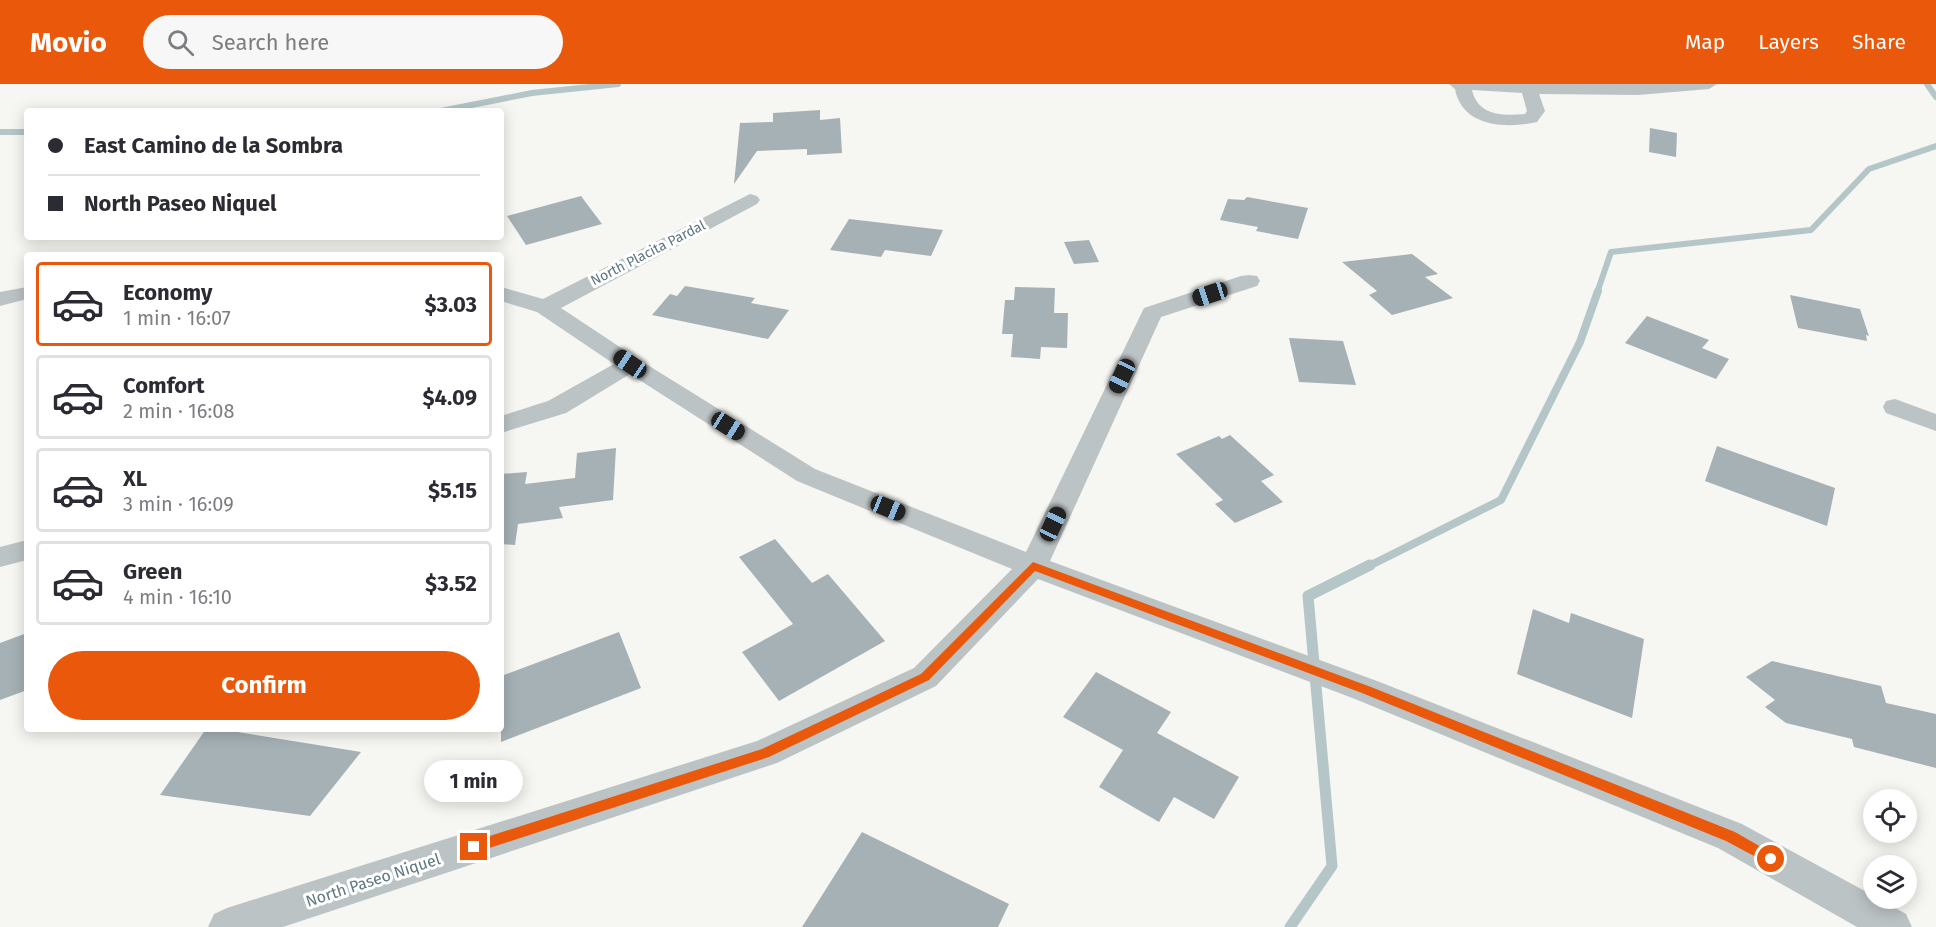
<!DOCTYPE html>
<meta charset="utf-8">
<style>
body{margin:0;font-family:"Fira Sans",sans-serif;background:#f7f7f7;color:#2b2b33;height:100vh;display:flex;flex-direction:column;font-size:22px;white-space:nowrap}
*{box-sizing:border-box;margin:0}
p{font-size:20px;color:#7c7c81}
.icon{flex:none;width:33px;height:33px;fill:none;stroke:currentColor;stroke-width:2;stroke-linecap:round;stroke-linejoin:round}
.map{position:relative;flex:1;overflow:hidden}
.details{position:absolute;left:24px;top:168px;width:480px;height:480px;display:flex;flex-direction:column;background:#fff;border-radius:6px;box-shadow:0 3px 15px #0003}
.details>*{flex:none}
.banner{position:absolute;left:24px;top:24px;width:480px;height:132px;border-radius:6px;box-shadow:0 3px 15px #0003;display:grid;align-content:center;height:132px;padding:0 24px;background:#fff}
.controls{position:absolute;left:1863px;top:705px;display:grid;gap:12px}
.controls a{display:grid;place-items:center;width:54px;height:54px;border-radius:50%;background:#fff;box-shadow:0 3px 15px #0003;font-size:30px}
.end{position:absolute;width:27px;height:27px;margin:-14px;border:8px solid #ea580c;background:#fff;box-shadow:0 0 0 3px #fff}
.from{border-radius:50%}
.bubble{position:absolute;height:42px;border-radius:21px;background:#fff;box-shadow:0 3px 15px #0003;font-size:20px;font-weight:700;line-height:42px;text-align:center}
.car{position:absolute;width:18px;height:36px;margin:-18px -9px;border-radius:8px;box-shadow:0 0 4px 2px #0007;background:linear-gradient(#222 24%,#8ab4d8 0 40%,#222 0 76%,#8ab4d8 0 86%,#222 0)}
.banner b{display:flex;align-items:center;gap:21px;height:57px;font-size:22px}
.banner b+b{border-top:2px solid #e1e1e2}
.banner i{width:15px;height:15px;background:#2b2b33}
ul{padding:10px 0 0;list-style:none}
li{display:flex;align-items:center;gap:18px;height:84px;margin:0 12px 9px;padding:0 12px;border:3px solid #e1e1e2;border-radius:6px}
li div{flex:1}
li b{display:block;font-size:22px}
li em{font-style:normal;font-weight:700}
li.active{border-color:#ea580c}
li>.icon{width:54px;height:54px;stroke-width:1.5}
.cta{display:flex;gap:12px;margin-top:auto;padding:12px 24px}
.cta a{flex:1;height:69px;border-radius:36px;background:#ea580c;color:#fff;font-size:24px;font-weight:700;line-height:69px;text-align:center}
header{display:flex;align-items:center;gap:36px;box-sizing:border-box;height:84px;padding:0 30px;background:#ea580c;color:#fff}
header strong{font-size:28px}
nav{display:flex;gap:33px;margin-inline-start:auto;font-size:21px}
.search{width:420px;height:54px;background:#f7f7f7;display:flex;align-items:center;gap:15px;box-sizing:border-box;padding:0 21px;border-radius:33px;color:#7c7c81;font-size:22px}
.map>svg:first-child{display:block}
</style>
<header>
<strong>Movio</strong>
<div class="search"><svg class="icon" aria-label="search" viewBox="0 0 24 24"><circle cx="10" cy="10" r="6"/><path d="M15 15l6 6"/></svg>Search here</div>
<nav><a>Map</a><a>Layers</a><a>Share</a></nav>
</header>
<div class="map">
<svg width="1936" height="843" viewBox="0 0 1936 843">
<rect width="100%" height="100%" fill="#f6f6f2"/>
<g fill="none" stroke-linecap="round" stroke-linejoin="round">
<!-- stream-far2 -->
<g stroke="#b4c6c8" stroke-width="6">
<path d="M1927,0l9,13"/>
<path d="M441,27l91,-18 86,-9"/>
<path d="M0,48h27"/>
<path d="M1597,209l14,-41 200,-22 58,-61 67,-23"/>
</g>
<!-- stream-far1 -->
<path stroke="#b4c6c8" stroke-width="8" d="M1367,483l134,-67 79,-158 18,-51"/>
<!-- stream -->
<path stroke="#b4c6c8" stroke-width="11" d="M1290,843l42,-61 -24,-270 62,-31"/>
</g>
<!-- building -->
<g fill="#a5b1b5">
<path d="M820,26v10l20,-2 2,35 -35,2v-6l-50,2 -23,33 6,-61 33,-1v-9z"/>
<path d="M1650,44l27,5 -1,24 -27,-5z"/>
<path d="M581,112l21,28 -76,21 -19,-29z"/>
<path d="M1247,113l61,11 -10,31 -42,-8 2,-4 -38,-7 8,-21 16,1z"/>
<path d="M849,135l94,11 -12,26 -46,-6 -4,7 -51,-7z"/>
<path d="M1089,156l10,22 -25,2 -10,-22z"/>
<path d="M1412,170l26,20 -13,3 28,21 -61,17 -23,-20 8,-4 -35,-29z"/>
<path d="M685,202l70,12 -4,5 38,7 -21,29 -116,-24 18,-21 7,2z"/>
<path d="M1015,203l40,1 -1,25h14l-1,35 -26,-1 -1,12 -29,-2 2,-23h-11l3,-34h9z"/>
<path d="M1790,211l70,14 9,27 -3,-1 1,6 -69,-13z"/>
<path d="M1647,232l62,24 -7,8 27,11 -13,20 -91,-36z"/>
<path d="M1289,254l54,3 13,44 -57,-3z"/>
<path d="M1230,351l44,40 -13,6 22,21 -48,21 -20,-19 8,-4 -47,-46 43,-18 3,3z"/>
<path d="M1717,362l118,42 -8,38 -122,-45z"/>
<path d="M616,364l-3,52 -54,7 4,11 -45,6 -3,21 -14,-1v-70l26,-2 -2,12 50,-6 2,-25z"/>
<path d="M775,455l37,44 16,-9 57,67 -106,60 -37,-49 51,-28 -54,-67z"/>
<path d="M1533,525l36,14 2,-10 73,26 -12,79 -115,-44z"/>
<path d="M619,548l22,56 -140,54v-66z"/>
<path d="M27,549v57l-27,10v-57z"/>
<path d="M1772,577l109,25 5,17 50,11v54l-82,-21 -2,-8 -66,-16 -21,-16 10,-7 -29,-23z"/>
<path d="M1096,588l75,40 -14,21 82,44 -25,42 -40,-22 -15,25 -60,-35 24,-37 -60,-33z"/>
<path d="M206,645h13l142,23 -51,64 -150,-21z"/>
<path d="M862,748l147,72 -11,23h-196z"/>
</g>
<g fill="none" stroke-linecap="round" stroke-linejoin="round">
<!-- minor -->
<g fill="#bcc3c5" fill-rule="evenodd">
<path d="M1449,0h268l-8,5 -71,6 -99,-1 6,17 -8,11c-31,7 -75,5 -82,-33zM1472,6l50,3 5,18 -2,3c-22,2 -47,2 -53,-24z"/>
<path d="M750,110l7,2 3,4 -3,4 -196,104 77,51 177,110 211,83 118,-244 97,-32 8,-1 8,1 3,5 -3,5 -96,31 -111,244 327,120 365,143 132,72v2h4l28,16 6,13h-55l-139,-79 -363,-149 -317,-120 -102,107 -159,77 -494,164h-75l6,-13 13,-6 530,-167 157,-73 98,-99 -215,-88 -167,-107 -64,39 -65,20v-17l47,-15 66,-37 -77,-52 -36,-11v-14l42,12z"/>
<path d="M27,203v12l-27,7v-14z"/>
<path d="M1895,315l41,15v17l-50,-18 -3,-6 3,-6z"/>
<path d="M27,456v20l-27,7v-20z"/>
</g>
</g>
<!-- route -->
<path fill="#ea580c" d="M1033,478l338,125 364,145 40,23 2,4 -2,4 -4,2 -45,-24 -364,-148 -327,-122 -106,109 -160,77 -295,96 -5,-1 -2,-5 2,-4 5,-2 288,-92 159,-75z"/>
<g text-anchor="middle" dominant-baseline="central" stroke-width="6" stroke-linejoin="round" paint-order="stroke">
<!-- far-street labels -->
<g font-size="14" fill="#5f7780" stroke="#fff">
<text transform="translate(648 169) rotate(-27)">North Placita Pardal</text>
</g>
<!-- street labels -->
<g font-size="16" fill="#5f7780" stroke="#fff">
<text transform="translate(373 796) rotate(-18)">North Paseo Niquel</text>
</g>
</g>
</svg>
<div class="controls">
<a><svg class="icon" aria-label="locate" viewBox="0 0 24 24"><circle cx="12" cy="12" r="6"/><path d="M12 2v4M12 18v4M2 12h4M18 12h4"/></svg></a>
<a><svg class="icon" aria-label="layers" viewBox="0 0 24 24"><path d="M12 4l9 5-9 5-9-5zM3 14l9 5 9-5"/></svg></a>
</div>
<i class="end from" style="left:1771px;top:775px"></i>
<i class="end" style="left:474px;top:763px"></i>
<div class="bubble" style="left:424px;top:676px;width:99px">1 min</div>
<i class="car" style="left:1210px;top:210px;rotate:252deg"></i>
<i class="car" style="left:630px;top:280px;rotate:304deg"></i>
<i class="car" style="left:1122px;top:292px;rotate:205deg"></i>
<i class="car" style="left:728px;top:342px;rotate:122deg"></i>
<i class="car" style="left:888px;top:424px;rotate:112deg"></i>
<i class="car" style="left:1053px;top:440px;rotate:25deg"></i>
<div class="banner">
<b><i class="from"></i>East Camino de la Sombra</b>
<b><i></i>North Paseo Niquel</b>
</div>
<section class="details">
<ul>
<li class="active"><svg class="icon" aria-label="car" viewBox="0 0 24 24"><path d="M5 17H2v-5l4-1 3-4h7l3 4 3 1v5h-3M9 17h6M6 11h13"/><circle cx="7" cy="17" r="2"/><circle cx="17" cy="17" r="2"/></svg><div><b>Economy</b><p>1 min · 16:07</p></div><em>$3.03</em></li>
<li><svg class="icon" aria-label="car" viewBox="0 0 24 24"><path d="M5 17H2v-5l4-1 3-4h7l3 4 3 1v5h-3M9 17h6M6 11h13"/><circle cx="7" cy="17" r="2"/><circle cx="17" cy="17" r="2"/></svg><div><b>Comfort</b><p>2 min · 16:08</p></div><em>$4.09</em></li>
<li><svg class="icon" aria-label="car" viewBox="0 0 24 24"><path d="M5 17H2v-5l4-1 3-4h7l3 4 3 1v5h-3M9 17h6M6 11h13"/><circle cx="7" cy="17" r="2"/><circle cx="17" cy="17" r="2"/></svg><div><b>XL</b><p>3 min · 16:09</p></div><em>$5.15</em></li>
<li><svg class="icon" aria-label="car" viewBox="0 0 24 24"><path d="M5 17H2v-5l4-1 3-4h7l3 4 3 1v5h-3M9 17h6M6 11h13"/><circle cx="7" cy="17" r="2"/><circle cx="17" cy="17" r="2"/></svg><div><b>Green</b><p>4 min · 16:10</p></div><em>$3.52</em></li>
</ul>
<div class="cta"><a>Confirm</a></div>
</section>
</div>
